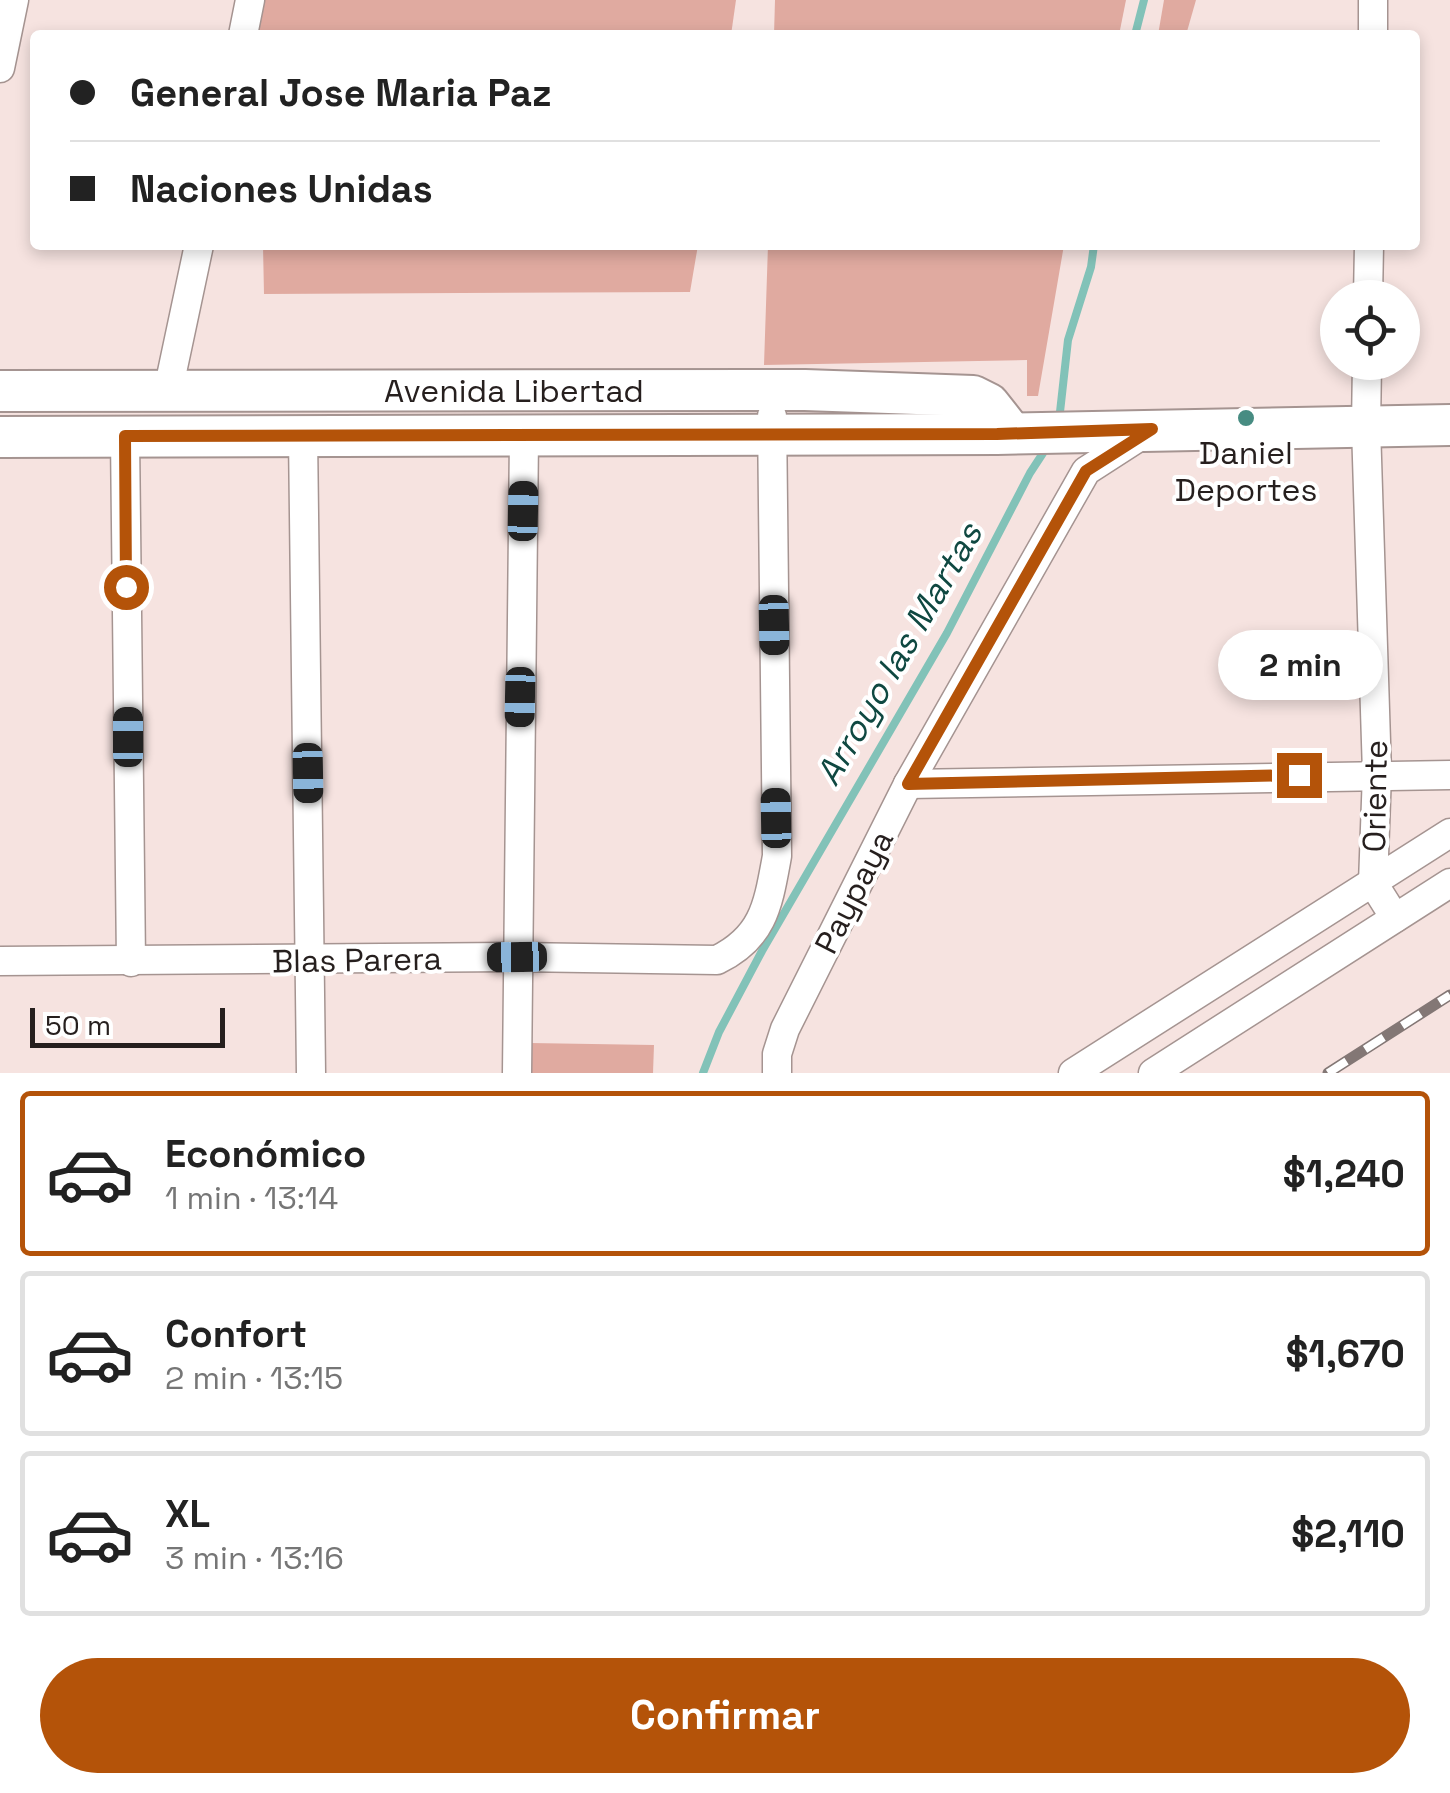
<!DOCTYPE html>
<html lang="es">
<meta charset="utf-8">
<style>
body{margin:0;font-family:"Space Grotesk",sans-serif;background:#f2f2f2;color:#222;height:100vh;display:flex;flex-direction:column;font-size:38px;white-space:nowrap}
*{box-sizing:border-box;margin:0}
p{font-size:32px;color:#767676}
.icon{flex:none;width:55px;height:55px;fill:none;stroke:currentColor;stroke-width:2;stroke-linecap:round;stroke-linejoin:round}
.map{position:relative;height:1073px;overflow:hidden}
.side{display:flex;flex-direction:column;background:#fff;flex:1}
.side>*{flex:none}
.top-card{position:absolute;left:30px;top:30px;width:1390px;height:220px;border-radius:10px;box-shadow:0 5px 15px #0003;display:grid;align-content:center;height:220px;padding:0 40px;background:#fff}
.buttons{position:absolute;left:1320px;top:280px;display:grid;gap:20px}
.buttons a{display:grid;place-items:center;width:100px;height:100px;border-radius:50%;background:#fff;box-shadow:0 5px 15px #0003;font-size:50px}
.scale{position:absolute;left:30px;bottom:25px;width:195px;box-sizing:border-box;padding-left:10px;border:5px solid #261f1e;border-top:0;font-size:28px;line-height:35px;white-space:nowrap;color:#261f1e;-webkit-text-stroke:8px #fff;paint-order:stroke}
.end{position:absolute;width:45px;height:45px;margin:-22px;border:12px solid #b45309;background:#fff;box-shadow:0 0 0 5px #fff}
.from{border-radius:50%}
.bubble{position:absolute;height:70px;border-radius:35px;background:#fff;box-shadow:0 5px 15px #0003;font-size:32px;font-weight:700;line-height:70px;text-align:center}
.car{position:absolute;width:30px;height:60px;margin:-30px -15px;border-radius:12px;box-shadow:0 0 8px 2px #0007;background:linear-gradient(#222 24%,#8ab4d8 0 40%,#222 0 76%,#8ab4d8 0 86%,#222 0)}
.top-card b{display:flex;align-items:center;gap:35px;height:95px;font-size:38px}
.top-card b+b{border-top:2px solid #e0e0e0}
.top-card i{width:25px;height:25px;background:#222}
ul{padding:18px 0 0;list-style:none}
li{display:flex;align-items:center;gap:30px;height:165px;margin:0 20px 15px;padding:0 20px;border:5px solid #e0e0e0;border-radius:10px}
li div{flex:1}
li b{display:block;font-size:38px}
li em{font-style:normal;font-weight:700}
li.current{border-color:#b45309}
li>.icon{width:90px;height:90px;stroke-width:1.5}
.action{display:flex;gap:20px;margin-top:auto;padding:20px 40px}
.action a{flex:1;height:115px;border-radius:60px;background:#b45309;color:#fff;font-size:40px;font-weight:700;line-height:115px;text-align:center}
.map>svg:first-child{display:block}
</style>
<div class="map">
<svg width="1450" height="1073" viewBox="0 0 1450 1073">
<rect width="100%" height="100%" fill="#f6e3e0"/>
<!-- green -->
<g fill="#e0aaa0">
<path d="M261,0h475l-5,35h-477z"/>
<path d="M775,0h351l-7,35h-345z"/>
<path d="M1164,0h32l-10,35h-28z"/>
<path d="M246,245h452l-8,47 -426,2 -1,-48z"/>
<path d="M768,245h296l-26,151h-11v-36l-263,5z"/>
<path d="M530,1043l124,2 -1,28h-123z"/>
</g>
<g fill="none" stroke-linecap="round" stroke-linejoin="round">
<!-- stream -->
<g stroke="#82c2b8" stroke-width="8">
<path d="M1135,35l9,-35"/>
<path d="M1059,421l9,-81 23,-73 3,-22"/>
<path d="M703,1073l16,-41 43,-81 185,-318 83,-160 17,-26"/>
</g>
<defs>
<g id="street">
<path d="M243,35l7,-35"/>
<path d="M1373,35v-35"/>
<path d="M0,68l14,-68"/>
<path d="M1368,298l1,-53"/>
<path d="M1367,362l-1,65 11,346 -4,110 22,35"/>
<path d="M168,391l31,-146"/>
<path d="M303,435l8,638"/>
<path d="M125,437l6,525"/>
<path d="M908,784l542,-9"/>
<path d="M0,961l517,-4 200,3c47,-23 51,-55 60,-104l-5,-440"/>
<path d="M517,1073l7,-636"/>
<path d="M777,1073v-19l8,-25 123,-245 178,-313 62,-40"/>
<path d="M1073,1073l377,-240"/>
<path d="M1153,1073l297,-190"/>
</g>
<g id="secondary">
<path d="M0,391l805,-1 168,6 16,8 22,28"/>
<path d="M0,437l997,-3 453,-9"/>
</g>
</defs>
<!-- street casing -->
<use href="#street" stroke="#a59491" stroke-width="31"/>
<!-- secondary casing -->
<use href="#secondary" stroke="#a59491" stroke-width="44"/>
<!-- street -->
<use href="#street" stroke="#fff" stroke-width="28"/>
<!-- secondary -->
<use href="#secondary" stroke="#fff" stroke-width="40"/>
<defs>
<path id="rail" d="M1328,1073l122,-78"/>
</defs>
<!-- rail casing -->
<use href="#rail" stroke="#837775" stroke-width="11"/>
<!-- rail -->
<use href="#rail" stroke="#fff" stroke-width="8" stroke-dasharray="22" stroke-linecap="butt"/>
</g>
<g fill="none" stroke-linecap="round" stroke-linejoin="round">
<!-- route -->
<path stroke="#b45309" stroke-width="12" d="M126,587l-1,-151 872,-2 155,-5 -66,42 -178,313 391,-9"/>
</g>
<!-- markers -->
<circle fill="#478c82" stroke="#fff" stroke-width="4" cx="1246" cy="418" r="10"/>
<g text-anchor="middle" dominant-baseline="central" stroke-width="8" stroke-linejoin="round" paint-order="stroke">
<!-- street labels -->
<g font-size="32" fill="#261f1e" stroke="#fff">
<text x="514" y="391">Avenida Libertad</text>
<text transform="translate(1375 796) rotate(-89)">Oriente</text>
<text transform="translate(854 892) rotate(-63)">Paypaya</text>
<text transform="translate(357 960) rotate(-1)">Blas Parera</text>
</g>
<!-- poi labels -->
<g font-size="32" fill="#261f1e" stroke="#fff">
<text x="1246" y="453">Daniel<tspan x="1246" dy="37">Deportes</tspan></text>
</g>
<!-- water labels -->
<g font-size="35" font-style="italic" fill="#0f4841" stroke="#fff">
<text transform="translate(899 654) rotate(-60)">Arroyo las Martas</text>
</g>
</g>
</svg>
<div class="buttons">
<a><svg class="icon" aria-label="locate" viewBox="0 0 24 24"><circle cx="12" cy="12" r="6"/><path d="M12 2v4M12 18v4M2 12h4M18 12h4"/></svg></a>
</div>
<div class="scale">50 m</div>
<i class="end from" style="left:126px;top:587px"></i>
<i class="end" style="left:1299px;top:775px"></i>
<div class="bubble" style="left:1218px;top:630px;width:165px">2 min</div>
<i class="car" style="left:523px;top:511px;rotate:1deg"></i>
<i class="car" style="left:774px;top:625px;rotate:179deg"></i>
<i class="car" style="left:520px;top:697px;rotate:181deg"></i>
<i class="car" style="left:128px;top:737px;rotate:0deg"></i>
<i class="car" style="left:308px;top:773px;rotate:179deg"></i>
<i class="car" style="left:776px;top:818px;rotate:359deg"></i>
<i class="car" style="left:517px;top:957px;rotate:269deg"></i>
<div class="top-card">
<b><i class="from"></i>General Jose Maria Paz</b>
<b><i></i>Naciones Unidas</b>
</div>
</div>
<section class="side">
<ul>
<li class="current"><svg class="icon" aria-label="car" viewBox="0 0 24 24"><path d="M5 17H2v-5l4-1 3-4h7l3 4 3 1v5h-3M9 17h6M6 11h13"/><circle cx="7" cy="17" r="2"/><circle cx="17" cy="17" r="2"/></svg><div><b>Económico</b><p>1 min · 13:14</p></div><em>$1,240</em></li>
<li><svg class="icon" aria-label="car" viewBox="0 0 24 24"><path d="M5 17H2v-5l4-1 3-4h7l3 4 3 1v5h-3M9 17h6M6 11h13"/><circle cx="7" cy="17" r="2"/><circle cx="17" cy="17" r="2"/></svg><div><b>Confort</b><p>2 min · 13:15</p></div><em>$1,670</em></li>
<li><svg class="icon" aria-label="car" viewBox="0 0 24 24"><path d="M5 17H2v-5l4-1 3-4h7l3 4 3 1v5h-3M9 17h6M6 11h13"/><circle cx="7" cy="17" r="2"/><circle cx="17" cy="17" r="2"/></svg><div><b>XL</b><p>3 min · 13:16</p></div><em>$2,110</em></li>
</ul>
<div class="action"><a>Confirmar</a></div>
</section>
